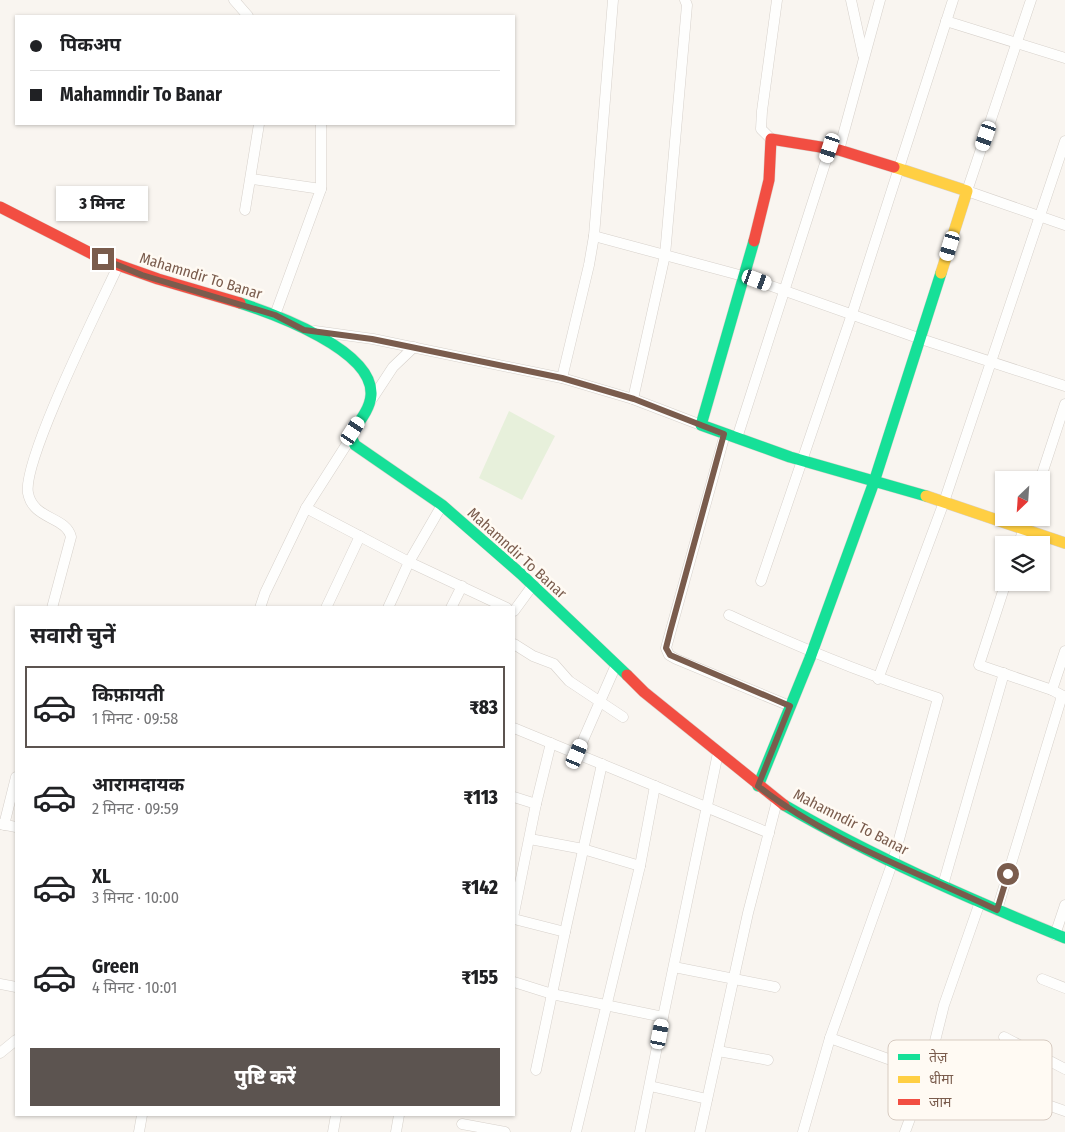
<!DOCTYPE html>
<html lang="hi">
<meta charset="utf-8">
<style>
body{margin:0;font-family:"Fira Sans Condensed","Noto Sans Devanagari",sans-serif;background:#f2f2f2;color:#202124;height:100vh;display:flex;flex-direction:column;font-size:19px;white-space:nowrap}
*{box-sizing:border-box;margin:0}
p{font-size:16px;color:#757577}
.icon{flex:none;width:28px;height:28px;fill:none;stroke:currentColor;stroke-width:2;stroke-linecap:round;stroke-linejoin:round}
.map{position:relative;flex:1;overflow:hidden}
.drawer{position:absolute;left:15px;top:606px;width:500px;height:510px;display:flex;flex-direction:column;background:#fff;border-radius:0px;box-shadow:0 1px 4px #0004}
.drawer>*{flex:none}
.top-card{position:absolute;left:15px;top:15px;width:500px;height:110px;border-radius:0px;box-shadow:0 1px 4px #0004;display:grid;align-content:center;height:110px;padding:0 15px;background:#fff}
.needle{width:32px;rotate:205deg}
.tools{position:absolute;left:995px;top:471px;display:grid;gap:10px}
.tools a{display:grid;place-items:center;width:55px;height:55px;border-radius:0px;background:#fff;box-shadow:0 1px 4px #0004;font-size:25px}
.end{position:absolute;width:22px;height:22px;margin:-11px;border:6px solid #7a5c4d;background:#fff;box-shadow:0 0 0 2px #fff}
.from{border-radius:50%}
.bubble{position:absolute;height:35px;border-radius:0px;background:#fff;box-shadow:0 1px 4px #0004;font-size:16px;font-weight:800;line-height:35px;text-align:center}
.car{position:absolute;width:15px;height:30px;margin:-15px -8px;border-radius:6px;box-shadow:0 0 4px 1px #0007;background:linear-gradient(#fff 24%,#345 0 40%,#fff 0 76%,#345 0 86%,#fff 0)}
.top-card b{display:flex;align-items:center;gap:18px;height:48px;font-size:19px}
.top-card b+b{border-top:1px solid #e0e0e0}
.top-card i{width:12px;height:12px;background:#202124}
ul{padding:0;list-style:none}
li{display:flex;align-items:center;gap:15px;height:82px;margin:0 10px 8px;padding:0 5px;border:2px solid transparent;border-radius:0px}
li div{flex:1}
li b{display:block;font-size:19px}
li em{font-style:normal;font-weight:800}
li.selected{border-color:#5c5450}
li>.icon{width:45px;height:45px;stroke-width:1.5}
h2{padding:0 15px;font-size:22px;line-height:60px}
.action{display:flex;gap:10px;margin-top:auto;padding:10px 15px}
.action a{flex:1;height:58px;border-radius:0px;background:#5c5450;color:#fff;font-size:20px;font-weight:800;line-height:58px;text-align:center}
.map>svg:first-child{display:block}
</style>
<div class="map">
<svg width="1065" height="1132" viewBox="0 0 1065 1132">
<rect width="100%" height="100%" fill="#f9f5f0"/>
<!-- green -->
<path fill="#e7f0db" d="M509,411l46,25 -33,64 -43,-22z"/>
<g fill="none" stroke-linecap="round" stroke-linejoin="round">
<defs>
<g id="street">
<path d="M234,0l14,16"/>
<path d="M851,0l12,55"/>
<path d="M1031,0l-64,191 98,34"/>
<path d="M946,21l119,37"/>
<path d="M321,124v65"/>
<path d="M771,139l-10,-10 1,-18 15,-111"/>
<path d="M839,150l41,-150"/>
<path d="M252,179l69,10 -46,126"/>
<path d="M245,210l14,-86"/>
<path d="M594,236l149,40 178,63 144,47"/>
<path d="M315,331l58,8 189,39 71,21 68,26"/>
<path d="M562,378l27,-113 5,-29 19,-236"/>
<path d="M372,399l21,-32 21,-20"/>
<path d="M633,399l32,-144 22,-250 -2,-5"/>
<path d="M725,434l-59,214 3,7 7,4 114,47"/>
<path d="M737,438l93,-290"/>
<path d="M1040,480l25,-76"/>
<path d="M306,508l103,54 98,46"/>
<path d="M1018,545l10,-27"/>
<path d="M761,581l91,-267 101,-314"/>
<path d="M1006,582l-27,83 73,25 13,7"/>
<path d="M52,608l19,-71c-5,-21 -38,-17 -43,-44 -6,-32 73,-190 90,-227"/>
<path d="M260,608l5,-15 41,-85 44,-69"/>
<path d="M326,608l34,-72"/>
<path d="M388,608l21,-46 33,-57"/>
<path d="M451,608l11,-22"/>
<path d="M514,611l19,-26"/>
<path d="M729,615c71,33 135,59 209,83l-45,163 -63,177 -27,94"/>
<path d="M514,644l19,12 21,8 15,17 54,36"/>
<path d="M878,679l66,-177 121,-361"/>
<path d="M1052,690l13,-39"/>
<path d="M514,728l255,105"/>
<path d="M577,754l39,-89"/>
<path d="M514,797l22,7 -22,109"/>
<path d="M536,804l15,-61"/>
<path d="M0,824l16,3"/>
<path d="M4,825l12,-48"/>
<path d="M530,839l53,10 57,17"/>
<path d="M943,885l61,-212"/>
<path d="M997,910l65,-214"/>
<path d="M514,919l51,13 -13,62 -38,-12"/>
<path d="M565,932l37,-168"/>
<path d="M1055,935l10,-30"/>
<path d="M674,967l101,20"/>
<path d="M1042,979l23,9"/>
<path d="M0,984l16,3"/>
<path d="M663,1017l55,-264"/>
<path d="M1004,1037l61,32"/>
<path d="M830,1038l97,35"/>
<path d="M718,1051l50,9"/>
<path d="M0,1053l16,-13"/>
<path d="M536,1070l16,-76 111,23 -23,115"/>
<path d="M650,1086l57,13"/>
<path d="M999,1088l66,23"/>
<path d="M462,1124l43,8"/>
<path d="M139,1132l3,-17"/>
<path d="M333,1132l3,-17"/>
<path d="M396,1132l3,-17"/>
<path d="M576,1132l64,-266 15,-80"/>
<path d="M700,1132l48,-219 29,-112"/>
<path d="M905,1132l22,-59 17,-68 36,-103"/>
</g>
<g id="fast">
<path d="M754,241l-53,184 89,32 136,39"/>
<path d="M240,303c34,11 134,47 131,92 -1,15 -13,28 -21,40l5,10 87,60 79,69 106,101"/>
<path d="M758,786l52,-128 64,-176 67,-209"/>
<path d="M784,805c89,52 186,94 281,133"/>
</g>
<g id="slow">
<path d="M894,167l73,24 -26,82"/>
<path d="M926,496l139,47"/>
</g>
<g id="jam">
<path d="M0,207l104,53 54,19 82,24"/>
<path d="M754,241l15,-61 2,-41 68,11 55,17"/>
<path d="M627,675l17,17 140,113"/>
</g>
</defs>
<!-- street casing -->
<use href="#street" stroke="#d7d1cb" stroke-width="11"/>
<!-- fast casing -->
<use href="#fast" stroke="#d9d2cb" stroke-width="12"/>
<!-- slow casing -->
<use href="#slow" stroke="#d9d2cb" stroke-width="12"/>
<!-- jam casing -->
<use href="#jam" stroke="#d9d2cb" stroke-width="12"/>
<!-- street -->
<use href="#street" stroke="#fefefd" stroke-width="10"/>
<!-- fast -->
<use href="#fast" stroke="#16e098" stroke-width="11"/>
<!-- slow -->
<use href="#slow" stroke="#ffcf43" stroke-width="11"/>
<!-- jam -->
<use href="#jam" stroke="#f24e42" stroke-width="11"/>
</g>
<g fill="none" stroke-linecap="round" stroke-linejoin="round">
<!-- route -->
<path stroke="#7a5c4d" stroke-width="6" d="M103,259l39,16 133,40 29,15 68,9 190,39 72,21 90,35 -54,198 -4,16 4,7 120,51 -32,80c66,53 162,87 239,124l11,-36"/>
</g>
<g text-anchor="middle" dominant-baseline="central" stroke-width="5" stroke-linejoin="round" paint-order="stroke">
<!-- street labels -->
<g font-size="15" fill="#7a5c4d" stroke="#fffaf3">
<text transform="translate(201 276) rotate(17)">Mahamndir To Banar</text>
<text transform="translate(517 553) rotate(42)">Mahamndir To Banar</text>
<text transform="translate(851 822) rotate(27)">Mahamndir To Banar</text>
</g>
</g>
<!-- legend -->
<rect x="888" y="1040" width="164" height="80" rx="8" fill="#fffaf3" stroke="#d7cbc1" stroke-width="1"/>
<rect x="898" y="1054" width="22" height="6" fill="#16e098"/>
<rect x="898" y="1076" width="22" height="7" fill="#ffcf43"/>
<rect x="898" y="1099" width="22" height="6" fill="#f24e42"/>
<g font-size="14" fill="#7a5c4d">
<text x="929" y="1062">तेज़</text>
<text x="929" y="1084">धीमा</text>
<text x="929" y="1107">जाम</text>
</g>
</svg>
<div class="tools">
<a><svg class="needle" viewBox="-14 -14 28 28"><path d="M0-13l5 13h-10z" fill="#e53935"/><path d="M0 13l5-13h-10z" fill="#757577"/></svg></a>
<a><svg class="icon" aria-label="layers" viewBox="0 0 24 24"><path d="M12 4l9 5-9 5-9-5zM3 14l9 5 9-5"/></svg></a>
</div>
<i class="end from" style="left:1008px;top:874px"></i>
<i class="end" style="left:103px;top:259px"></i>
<div class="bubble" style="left:56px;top:186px;width:92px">3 मिनट</div>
<i class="car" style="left:986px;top:136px;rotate:199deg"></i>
<i class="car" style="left:830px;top:148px;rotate:198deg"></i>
<i class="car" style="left:950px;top:246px;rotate:197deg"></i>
<i class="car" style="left:757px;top:280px;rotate:110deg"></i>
<i class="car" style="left:353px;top:431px;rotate:33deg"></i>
<i class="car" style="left:577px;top:754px;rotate:23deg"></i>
<i class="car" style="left:660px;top:1034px;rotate:11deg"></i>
<div class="top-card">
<b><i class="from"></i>पिकअप</b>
<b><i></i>Mahamndir To Banar</b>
</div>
<section class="drawer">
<h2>सवारी चुनें</h2>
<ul>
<li class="selected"><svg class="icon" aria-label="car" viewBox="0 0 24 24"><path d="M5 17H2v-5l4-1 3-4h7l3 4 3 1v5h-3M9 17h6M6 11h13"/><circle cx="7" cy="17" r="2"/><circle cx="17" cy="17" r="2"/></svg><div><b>किफ़ायती</b><p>1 मिनट · 09:58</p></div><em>₹83</em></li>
<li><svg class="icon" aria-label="car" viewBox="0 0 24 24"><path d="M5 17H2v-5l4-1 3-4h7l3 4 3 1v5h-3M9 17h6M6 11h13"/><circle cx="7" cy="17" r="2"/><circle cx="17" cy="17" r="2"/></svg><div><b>आरामदायक</b><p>2 मिनट · 09:59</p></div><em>₹113</em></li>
<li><svg class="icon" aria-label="car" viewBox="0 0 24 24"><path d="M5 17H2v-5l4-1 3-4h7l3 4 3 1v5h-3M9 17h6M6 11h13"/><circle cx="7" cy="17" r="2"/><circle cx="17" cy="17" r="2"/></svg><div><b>XL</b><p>3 मिनट · 10:00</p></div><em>₹142</em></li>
<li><svg class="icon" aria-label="car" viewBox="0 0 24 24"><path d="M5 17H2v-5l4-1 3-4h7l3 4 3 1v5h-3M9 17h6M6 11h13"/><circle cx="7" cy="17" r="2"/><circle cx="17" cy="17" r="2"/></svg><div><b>Green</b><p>4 मिनट · 10:01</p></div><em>₹155</em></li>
</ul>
<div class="action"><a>पुष्टि करें</a></div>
</section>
</div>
